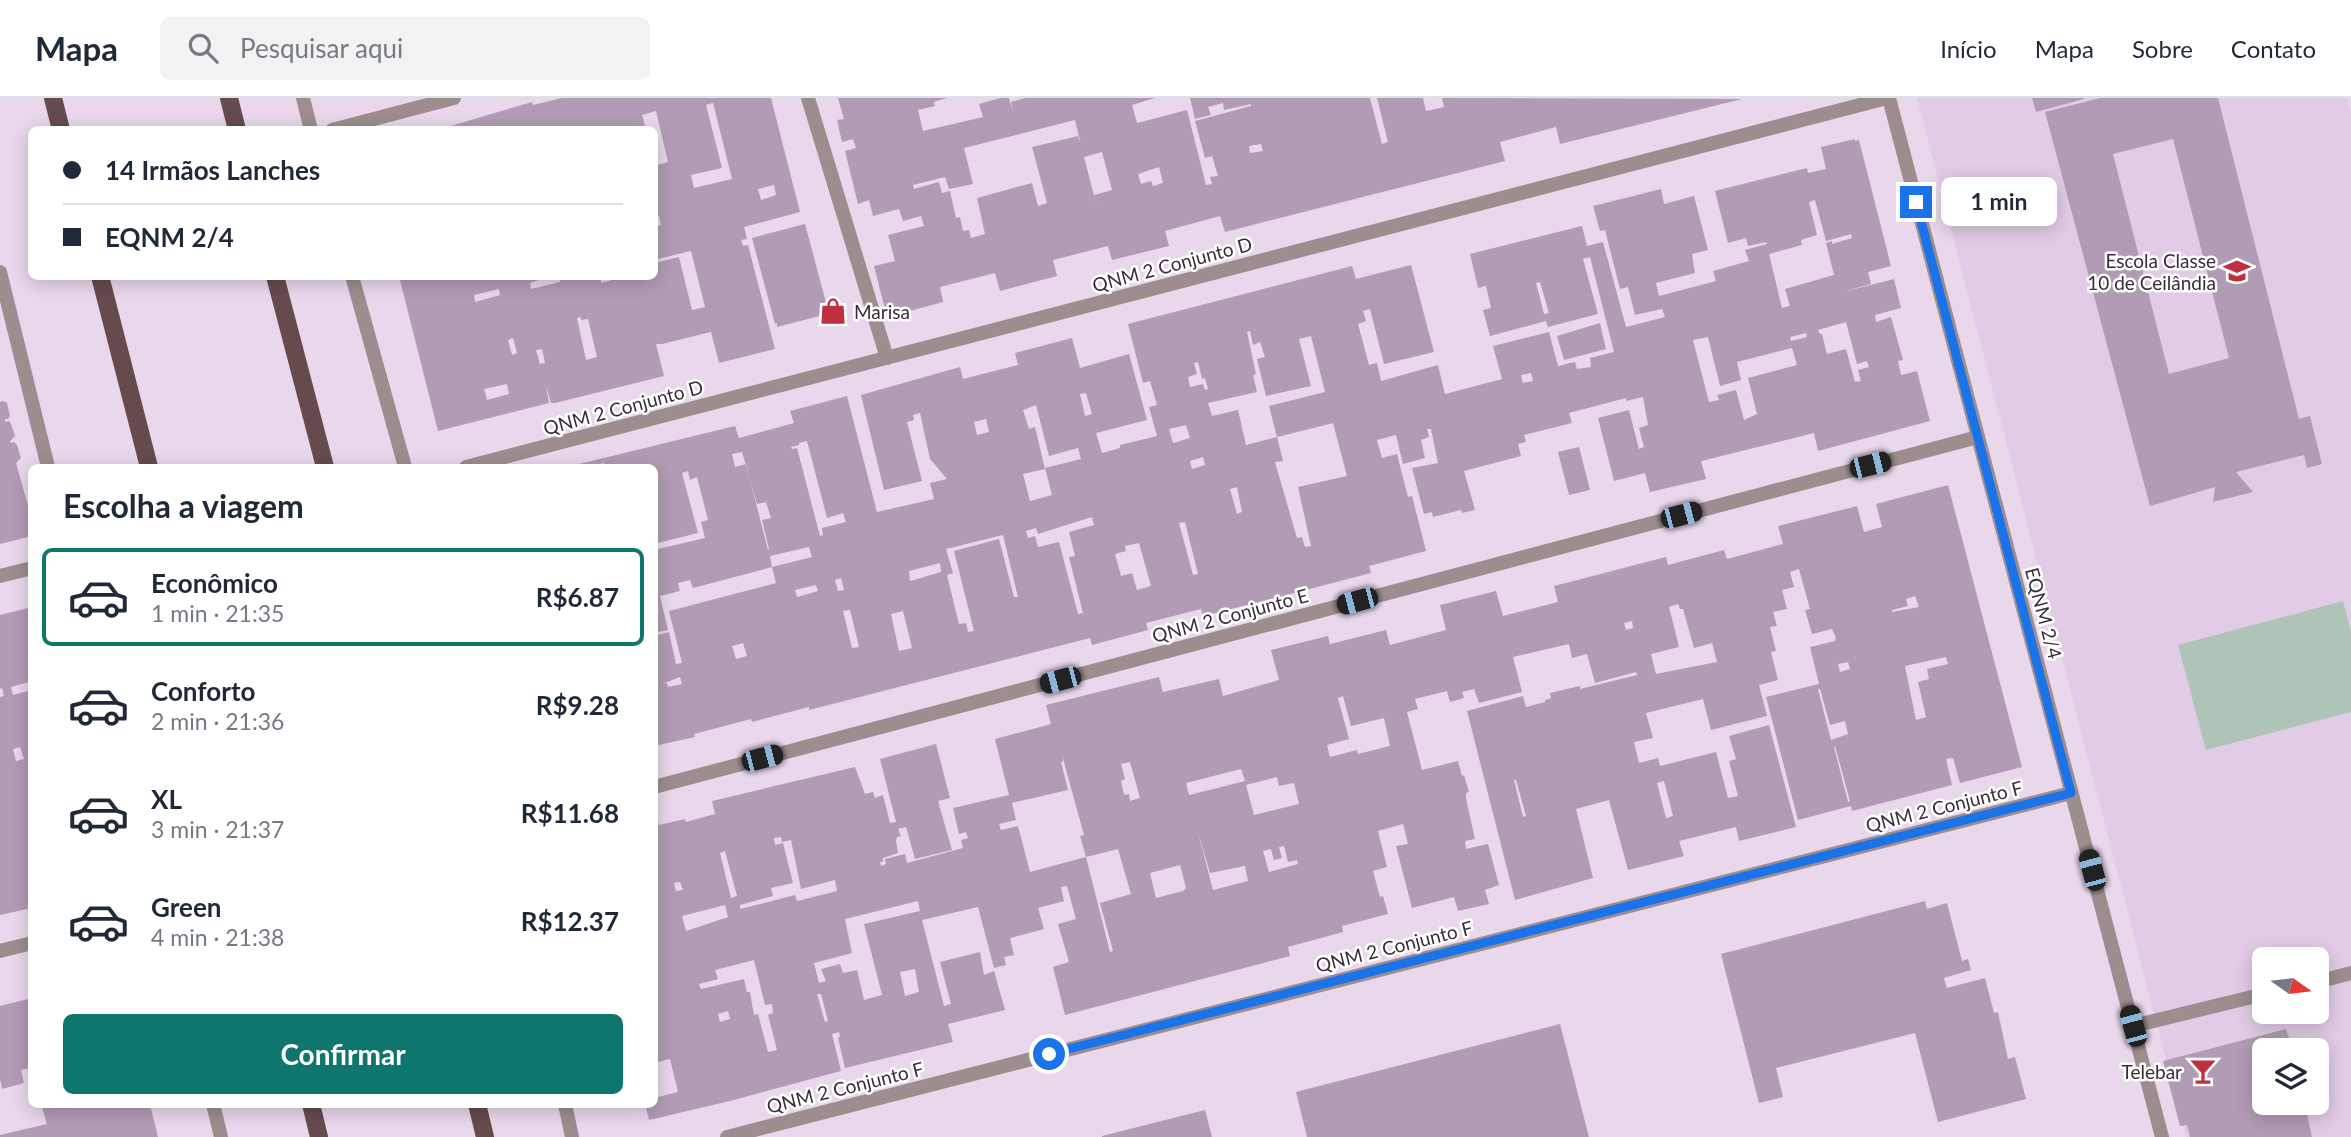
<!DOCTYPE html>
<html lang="pt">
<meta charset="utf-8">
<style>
body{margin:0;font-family:Lato,sans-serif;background:#f2f2f3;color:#1f2937;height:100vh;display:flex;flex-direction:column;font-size:26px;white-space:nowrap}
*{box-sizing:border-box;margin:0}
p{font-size:23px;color:#747a83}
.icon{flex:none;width:38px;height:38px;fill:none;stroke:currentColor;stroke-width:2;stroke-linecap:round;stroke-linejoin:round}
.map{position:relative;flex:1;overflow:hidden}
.details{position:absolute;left:28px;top:366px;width:630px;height:644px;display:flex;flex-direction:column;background:#fff;border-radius:10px;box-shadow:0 4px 18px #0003}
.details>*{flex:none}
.top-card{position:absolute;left:28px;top:28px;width:630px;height:154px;border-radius:10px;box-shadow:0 4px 18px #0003;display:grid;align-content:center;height:154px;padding:0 35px;background:#fff}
.needle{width:46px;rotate:104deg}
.tools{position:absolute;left:2252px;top:849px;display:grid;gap:14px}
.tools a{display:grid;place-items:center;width:77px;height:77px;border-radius:10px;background:#fff;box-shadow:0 4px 18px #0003;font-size:35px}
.end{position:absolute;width:32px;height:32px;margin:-16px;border:9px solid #1a73e8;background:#fff;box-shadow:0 0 0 4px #fff}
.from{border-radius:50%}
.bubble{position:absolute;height:49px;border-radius:10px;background:#fff;box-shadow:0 4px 18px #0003;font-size:23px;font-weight:700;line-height:49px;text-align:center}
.car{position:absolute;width:21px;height:42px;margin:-21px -10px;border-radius:9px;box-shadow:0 0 5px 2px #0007;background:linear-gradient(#222 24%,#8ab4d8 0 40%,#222 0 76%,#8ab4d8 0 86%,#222 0)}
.top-card b{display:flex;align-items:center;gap:24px;height:66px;font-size:26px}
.top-card b+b{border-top:2px solid #e0e1e3}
.top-card i{width:18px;height:18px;background:#1f2937}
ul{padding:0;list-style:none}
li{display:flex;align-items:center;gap:21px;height:98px;margin:0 14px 10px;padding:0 21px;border:4px solid transparent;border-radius:10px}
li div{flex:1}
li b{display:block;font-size:26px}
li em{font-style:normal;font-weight:700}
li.on{border-color:#0f766e}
li>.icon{width:63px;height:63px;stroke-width:1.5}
h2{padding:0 35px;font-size:32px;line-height:84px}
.button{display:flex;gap:14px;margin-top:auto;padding:14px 35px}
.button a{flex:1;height:80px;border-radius:10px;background:#0f766e;color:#fff;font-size:28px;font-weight:700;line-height:80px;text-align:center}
header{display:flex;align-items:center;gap:42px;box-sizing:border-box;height:98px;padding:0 35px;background:#fff;border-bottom:2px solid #e0e1e3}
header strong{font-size:33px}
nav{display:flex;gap:38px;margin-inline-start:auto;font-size:24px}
.search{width:490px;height:63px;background:#f2f2f3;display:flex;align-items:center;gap:18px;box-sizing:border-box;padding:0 24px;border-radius:10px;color:#747a83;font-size:26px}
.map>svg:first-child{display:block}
</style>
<header>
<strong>Mapa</strong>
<div class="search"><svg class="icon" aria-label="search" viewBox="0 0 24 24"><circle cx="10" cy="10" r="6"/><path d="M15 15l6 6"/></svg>Pesquisar aqui</div>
<nav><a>Início</a><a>Mapa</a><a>Sobre</a><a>Contato</a></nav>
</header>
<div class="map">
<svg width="2351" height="1039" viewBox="0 0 2351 1039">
<rect width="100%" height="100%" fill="#e9d7ec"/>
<!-- built -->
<path fill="#e2cbe6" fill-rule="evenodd" d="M1917,0h430l4,15v1024h-165zM2264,861h53v53h-53zM2264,952h53v52h-53z"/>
<!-- green -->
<path fill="#aec4b7" d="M2343,503l8,31v80l-145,38 -28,-105z"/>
<!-- building -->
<g fill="#b29cb5" fill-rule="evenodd">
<path d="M562,0h209l29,114 -56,15 3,12 -6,1 2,6 5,-1 27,104 -56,14 -8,-31 -49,12h-6l8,32 -109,27h-4l-5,-18 3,18 -111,28 -39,-155h151l-20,7 1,6 29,-7 -1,-6h47l-5,3v4l26,-7h27v-13l25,-6 13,53 13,-3 -14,-56 -37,9v-33l7,-2 -2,-9 -5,1v-51l14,-4 -12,-51 -14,4 4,15h-209l95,-28 1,3zM713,5l19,76 -38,9 -3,-13 31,-7 -16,-63zM774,87l2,10 -15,5 -3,-11zM499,191l1,6 -25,7 -1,-7zM581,219v3l7,-1 9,38 -11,3 -9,-42zM513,240l4,15 -5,2 -4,-15zM542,251l3,14 -5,1 -4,-14zM507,286l2,10 -22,6 -3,-11z"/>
<path d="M838,0h109l-13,4 1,4 -17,4 5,21 60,-14 -4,-13 21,-6h9l4,14 -2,-10 14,-4h130l-23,7 5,18 50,-13 19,75 6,-1 -2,-7 8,-1 -6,-20 -7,2 -10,-37 56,-15v-2l-27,6 -1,-7 -15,4 3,8 -16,4 -5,-21h180l12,46 6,-2 -11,-44h46l3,13 18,-4 -2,-9 300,1 -182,45 -4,-17 -56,15 5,19 -280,71 -5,-16 -55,15 4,15 -57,14 -4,-14 -55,14 4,16 -57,15 -5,-18 -55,14 3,15 -56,15 -13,-51 21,-5 -7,-26 36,-9 -3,-10 -18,5 -4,-12 -26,7 -4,-16 -11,4 -13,-53 11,-3 -3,-9 -11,3 -5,-22 7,-1zM1075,22l6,25 -3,-9 -46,11 15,56 -9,3 -6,-23 -55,15 8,36 -14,4 -2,-8 -6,1 -3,-14 -4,1 -6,-27 -8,2 -3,-11 -25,7 -1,-4 32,-8 4,12 24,-5 -9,-36zM1261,46l2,7 -13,2 -1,-7zM1102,54l10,38 -18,5 4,16 -14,-54zM1159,69l4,16 -10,3 -2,-5 -10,3 -3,-10z"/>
<path d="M2032,0h52v1l-48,13z"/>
<path d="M2100,0h118l81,321 11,-3 12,48 -15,4 -3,-13 -68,17 17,20 -40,10 2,-15 -65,19 -105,-394zM2173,41l56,219 -60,16 -56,-220z"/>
<path d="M1855,41v2l4,-1 32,126 -23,6 3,12 -32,9 55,-14 7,29 -26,7 1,7 15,-5 12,43 -5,1 3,14 16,-4 13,50 -112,30 -4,-18 -113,28 5,18 -56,13 -5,-19 -31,8 -16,-63 31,-8 10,39 5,-2 -5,-19 9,-3 -5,-28 -17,4v-3l-57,15 3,10 -48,12 2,7 -8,2 3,12 -57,15 11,39 -13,3 -1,-3 -28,7 -1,-5 -8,2 -12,-46 26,-5 -7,-34h-4l2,8 -8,3 4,18 -22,6 -7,-29 -19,5 5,18 15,-4 11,43 4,-1 14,55 -57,15 2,7 -112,29 -56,14 -2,-7 -55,14 2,7 -56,15 -2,-7 -281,72v-3l-57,15 -1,-3 -57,15 1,3 -41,9v-110l15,-4 7,32 6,-1 -13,-52 107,-28 -4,-16 -79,21 -3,-8 -12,3 2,8 -20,5 8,34 -14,3v-83l51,-12 -4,-16 7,-2 -11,-43 -7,3 -2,-9 -6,2 16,60 -40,10v-2l-4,1v-75h-49l-1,-4 -17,4 -16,-1 164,-40 4,12 55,-15 -4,-12 57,-15 30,116 57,-13 -4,-16 17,-4 -17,-20 -10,-46 -7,2 1,5 -7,2 15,59 -38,9 -23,-95 99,-28 3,12 55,-14 -3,-12 57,-15 8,30 49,-14 18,66 -51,13 6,20 18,-5v-3l37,-9 -8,-29 8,-2 -7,-24 -7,2 -15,-59 224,-58 4,13 55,-14 23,87 -50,12 -14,-55 -7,2 3,10 -8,3 11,41 8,-2 4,18 57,-16 7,29 57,-15 -9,-33 56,-14 9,34 17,-4 2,7 14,-2 -1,-9 24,-6 -24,-95 -7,2 15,55 -50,13 -2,-6 -56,15 -7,-26 8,-2 -5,-22 -8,2 -8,-34 112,-28 5,20 16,-4 23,85 39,-10 -3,-8 -27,6 -7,-28 -8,2 -15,-59 -5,1 -7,-25 68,-17 3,15 30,-8 14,54 -16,4 3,19 -39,10 3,13 57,-15 -3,-10 36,-10 -4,-11 22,-6 -1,-2 -18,4 -2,-8 -18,5 -13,-52 92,-23 1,5 18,-4 -5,-22zM1815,102l11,41 25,-7 1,4 -20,6v-3l-6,2 8,32 -49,14 5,17 -8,2 -13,-54 33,-9 -1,-5 16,-5 -8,-33zM1540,184l9,31 -5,1 -8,-31zM1846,224l11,42 10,-3 2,6 -11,3 3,11 -6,1 -9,-33 -19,5 -5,-20h-2l-2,-4zM1250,233l3,14 7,-3 5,15 -8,2 9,37 45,-10 -12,-47 12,-3 14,56 -56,14 8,31 -31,8 -8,-35 -26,6 -4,-13 49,-11 -4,-17 3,-1 -9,-42zM1806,235l1,4 -16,4 -1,-4zM1708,239l12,49 21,-6 -4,-18 55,-14 5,17 -49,13 9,36 -13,6 -8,-30 -19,5 2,5 -10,2 -16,-62zM1198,264l4,17 3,-1 3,11 -3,1 -2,-6 -13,3 -2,-10 9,-3 -3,-11zM1531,275l2,8 -10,2 -2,-8zM1086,295l6,21 -7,2 -5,-22zM1036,307l13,51 29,-8 3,11 -36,9 7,27 -22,6 -7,-27 22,-5 -10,-42 -6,2 -6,-19zM986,321l3,13 -12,3 -3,-13zM1333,325l14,53 -49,11 13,59 -6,1 -3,-10 -5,1 -22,-76 8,-1 -6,-24zM1186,327l4,13 -17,5 -4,-14zM807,343l20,77 16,-5 3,9 -24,6 1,7 -3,1 -23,-88 -5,1 -1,-2 8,-2v-2zM742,354l15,52 9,-2 5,16 -9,2 7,29 -1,1 -22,-86 -11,3 -3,-13zM1203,359l2,8 -13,4 -2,-8zM1237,389l5,25 -5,2 -7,-25zM1092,419l2,8 -25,7 6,24 -6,1 14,56 -5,1 -19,-72 -21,5 -3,-11 -7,2 -2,-7 10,-3 2,6zM1185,424l13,52 -5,1 -14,-52zM1003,437l15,62h-4l-15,-58 -45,12 20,80 -6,1 -2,-9 -7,1 -12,-49 6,-2 -7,-24zM1139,445l12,43 -14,4 -5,-17 -11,3 -6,-22 11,-3 -1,-5zM809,449l3,10 -40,10 -2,-11zM940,465l1,9 -31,9 -1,-10zM841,480l3,12 -6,1 -3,-11zM816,487l2,6 -21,6 -2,-7zM850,512l9,37 -7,1 -9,-37zM903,513l9,37 -13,3 -8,-37zM743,545l4,13 -11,3 -4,-13zM680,579l2,7 -14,3 -1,-4 -5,1z"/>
<path d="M805,126l23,86 -3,1 2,3 -50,13v-4l-2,1 -23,-86z"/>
<path d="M1600,225l6,26 -42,11 -7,-24z"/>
<path d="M3,303l4,2 3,13 -2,3h-3v3l4,-1 2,3 4,12 -5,5 1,2 3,-1 3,3 4,13 -5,5 16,57v16l-32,8v-142z"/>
<path d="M1579,349l11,43 -21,5 -11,-43z"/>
<path d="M1948,387l74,282 -62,16 -7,-25 -7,1 6,26 -100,26 -1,-5 -53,14 -32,-123 53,-13 -9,-37 25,-6 1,-3 -4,-9 -20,5 -7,-24 5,-1 -11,-40 -9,3 4,15 -12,3 5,19 -14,3 4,14 -7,1 6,24 -5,1 7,28 -19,5 8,31 -56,14 -8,-31 -57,14 7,25 -19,4 5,21 19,-5 2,8 56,-14 12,46 10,-2 -9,-35 7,-2 -7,-23 40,-11 27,102 -57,14 -3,-14 -57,14 5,15 -56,14 -19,-70 -33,9 17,69 -78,22 -48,-189 56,-15 3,11 19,-5v-2l6,-2 -1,-5 30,-7v3l57,-14 -1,-3 -41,11 -8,-29 -15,4 -3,-14 -56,13 9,35 -43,11 -5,-14 -12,3 2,6 -14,4 -3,-11 -32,8 3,10 -11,3 15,58 36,-9 4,15 2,-1 5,17 -3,1v6l9,40 -10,2 1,8 22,-5 11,41 -14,5 4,14 -31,7 -4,-14 -42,11 -16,-62 12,-2 -5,-20 -25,7 9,36 -14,4 7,26 3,-1 5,18 -46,12 1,6 -55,15 2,9 -225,59 -12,-48 16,-5 -11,-38 18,-5 -9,-33 -6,1 3,14 -26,7 6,21 -34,9 4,17 -10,2 2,8 -12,3 -16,-61 -56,13 22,86 7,-2 -11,-42 40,-10 4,23 10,-4 11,39 -57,14 5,18 -108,26 -7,-30 2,-1 -1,-5 -7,2 9,37 -111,30 -81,19 -4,-16h9v-6l24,-6 -8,-33 -16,4v-244l3,-1 2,7 26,-6 1,3 29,-8 -3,-13 143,-34 10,27 8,-2 2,6 8,-3 7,28 6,-1 -16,-63 56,-15 14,54 -12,3 14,49 -37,9 -9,-32 -8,2 3,7 -4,1 -1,4 2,12 -15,5v4h-3l1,4 5,-2 -1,-5 20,-5 2,9 56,-15 -2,-8 7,-2 -2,-6 -7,2 -6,-26 56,-13 -14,-56 56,-15 -5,-19 113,-28 4,15 56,-13 4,17 56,-16 -8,-30 57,-14 2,8 56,-14 4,15 56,-15 -6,-25 56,-14 7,25 55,-14 -4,-16 112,-29 2,8 56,-15 3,9 56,-15 -5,-18 79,-20 7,26 18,-5 -6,-23zM1915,498l4,11 -27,5v-2l16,-4 -2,-7zM1678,506l2,5h3l11,39 18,-5 5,19 -61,12 -5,-20 28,-7 -10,-40zM1632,523l1,7 -7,2 -2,-7zM1946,559l2,7 -21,5 2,10 -11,3 8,35 -10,3 -11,-54zM1848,564l2,7 -10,3 -2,-8zM1818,591h2l10,36 15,-4 3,13 -17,6zM1343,598l8,30 33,-8 6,28 -32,8 -1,-4 -27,7 -3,-12 22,-6 -11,-41zM1835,648l15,55 -2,1 -14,-55zM1062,657l22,80 -4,1 6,21 32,-8 13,45 -31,9 13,48 -3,1 -24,-95 -56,15 -12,-46 -17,4 -2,-6 17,-4 -4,-17 56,-13 -7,-28h2zM1130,664l10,36 -10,3 -1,-7 -5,1 -3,-14 4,-2 -4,-15zM1241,671l4,12 -56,14 -3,-12zM1277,679l2,9 15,-3 5,21 -45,11 -8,-30zM1514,682h2l10,36 -3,1zM1664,683l9,35 -7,2 -9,-35zM1197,731l13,44 35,-7 3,15 -35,9zM781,739l1,5 9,-2 10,49 34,-9 2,11 -40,10 -2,-6 -55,14v-4l33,-9 -2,-8 22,-5 -10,-40 -8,2 -1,-7zM1284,748l4,16 9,-2 1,4 -29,8 -6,-21 8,-2 3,11 8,-2 -3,-11zM725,753l12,45 -6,2 -11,-45zM1180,767l6,23 -3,3 -27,7 -6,-25zM680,784l3,8 -7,1 -2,-8zM918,803l2,10 -56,13 18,71 -18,5 -7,-30 -14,3 -3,-9 -19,5 5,12 -7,2 -5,-20 38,-10 -7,-34zM725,807l3,12 -42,14 -4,-15zM754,862l11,45 7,-1 1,9 -5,2 9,35 -9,2 -10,-38 -4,1 -4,-23h-3l-3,-13 -43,10 -2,-5 19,-5 -3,-9zM915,871l4,23 -14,4 -5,-24zM817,896h4l7,27 -3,1zM728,913l2,8 -10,3 -2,-8z"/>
<path d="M32,509v80l-3,-5 -18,5 2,8 19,-5v218l-32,7v-218l4,-1 -2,-8 -2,1v-74zM20,649l4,12 -8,2 -3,-12z"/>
<path d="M1925,803l2,8 20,-6 15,58 6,-2 3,11 -27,8 3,10 38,-10 9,35 4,-1 10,47 7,-2 11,42 -88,23 -23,-89 -139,35 7,29 -24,6 -38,-149z"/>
<path d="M32,900v77l-3,-7 -8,2 3,13 -22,6 -2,-10v-73z"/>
<path d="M1560,926l29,113h-282l-11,-45z"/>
<path d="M2286,931l7,21h-29v52h40l8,35h-122l-3,-12 -7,1 -17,-65z"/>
<path d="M41,1006h109l8,33h-158v-2l47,-11z"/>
<path d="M1205,1012l7,27h-110v-1z"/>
</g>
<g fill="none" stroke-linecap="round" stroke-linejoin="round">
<!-- service -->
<g stroke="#9d8d8e" stroke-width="14">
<path d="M303,0l8,32"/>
<path d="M0,174l48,195"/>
<path d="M352,178l53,191"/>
<path d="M2317,884l34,-9"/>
<path d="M2133,928l131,-32"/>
<path d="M213,1006l8,33"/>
<path d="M565,1006l7,33"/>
</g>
<!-- minor -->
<g stroke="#9d8d8e" stroke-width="14">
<path d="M808,0l79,260"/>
<path d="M1889,0l273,1039"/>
<path d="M332,32l122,-32"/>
<path d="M466,369l1421,-369"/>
<path d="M0,478l32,-8"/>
<path d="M654,689l1324,-350"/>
<path d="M0,853l32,-8"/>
<path d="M727,1039l1344,-344"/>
</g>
<!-- primary -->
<g stroke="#664b4d" stroke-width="18">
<path d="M53,0l8,32"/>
<path d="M229,0l8,32"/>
<path d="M100,178l49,191"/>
<path d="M275,178l50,191"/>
<path d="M311,1006l8,33"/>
<path d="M477,1006l8,33"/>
</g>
</g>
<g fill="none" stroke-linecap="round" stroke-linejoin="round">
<!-- route -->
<path stroke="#1a73e8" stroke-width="9" d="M1049,956l1022,-261 -155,-591"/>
</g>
<!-- icons -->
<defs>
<symbol id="school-bare" viewBox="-9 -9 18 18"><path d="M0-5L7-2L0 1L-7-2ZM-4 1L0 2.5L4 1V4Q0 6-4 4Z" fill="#c02f3e" stroke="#fff" stroke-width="2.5" paint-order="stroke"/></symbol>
<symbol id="shop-bare" viewBox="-9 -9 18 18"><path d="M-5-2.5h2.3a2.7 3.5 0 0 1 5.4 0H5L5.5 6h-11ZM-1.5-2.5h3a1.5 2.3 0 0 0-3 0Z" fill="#c02f3e" stroke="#fff" stroke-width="2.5" paint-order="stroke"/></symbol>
<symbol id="bar-bare" viewBox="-9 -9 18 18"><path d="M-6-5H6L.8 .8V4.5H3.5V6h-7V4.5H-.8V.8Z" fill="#c02f3e" stroke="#fff" stroke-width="2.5" paint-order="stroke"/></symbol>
</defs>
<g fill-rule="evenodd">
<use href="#school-bare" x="2218" y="154" width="38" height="38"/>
<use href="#shop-bare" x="814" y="194" width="38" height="38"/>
<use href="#bar-bare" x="2184" y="954" width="38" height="38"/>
</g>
<g text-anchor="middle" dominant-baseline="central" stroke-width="5" stroke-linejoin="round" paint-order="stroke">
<!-- poi labels -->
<g font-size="19" fill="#352e36" stroke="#fff" text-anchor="end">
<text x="2216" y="162">Escola Classe<tspan x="2216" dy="22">10 de Ceilândia</tspan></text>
<text x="854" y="213" text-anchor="start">Marisa</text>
<text x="2182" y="973">Telebar</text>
</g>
<!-- street labels -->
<g font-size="19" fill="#352e36" stroke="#fff">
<text transform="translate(1172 166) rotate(-15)">QNM 2 Conjunto D</text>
<text transform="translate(623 309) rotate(-15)">QNM 2 Conjunto D</text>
<text transform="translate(2044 515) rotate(75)">EQNM 2/4</text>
<text transform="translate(1230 517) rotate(-15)">QNM 2 Conjunto E</text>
<text transform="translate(1944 708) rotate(-14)">QNM 2 Conjunto F</text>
<text transform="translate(1394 848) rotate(-14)">QNM 2 Conjunto F</text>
<text transform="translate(845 989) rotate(-14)">QNM 2 Conjunto F</text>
</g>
</g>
</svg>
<div class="tools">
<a><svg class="needle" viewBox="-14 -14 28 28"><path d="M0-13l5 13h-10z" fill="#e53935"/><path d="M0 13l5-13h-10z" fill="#747a83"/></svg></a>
<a><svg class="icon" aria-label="layers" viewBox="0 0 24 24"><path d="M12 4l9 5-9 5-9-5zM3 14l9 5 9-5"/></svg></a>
</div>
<i class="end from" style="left:1049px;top:956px"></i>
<i class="end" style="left:1916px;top:104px"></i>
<div class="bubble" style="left:1941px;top:79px;width:116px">1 min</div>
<i class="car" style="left:1870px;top:367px;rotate:76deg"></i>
<i class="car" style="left:1681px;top:417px;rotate:75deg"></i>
<i class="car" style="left:1357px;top:503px;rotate:255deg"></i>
<i class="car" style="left:1060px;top:582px;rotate:255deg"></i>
<i class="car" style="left:762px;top:660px;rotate:75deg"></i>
<i class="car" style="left:2092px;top:772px;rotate:345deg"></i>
<i class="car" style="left:2133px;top:928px;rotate:345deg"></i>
<div class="top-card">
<b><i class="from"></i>14 Irmãos Lanches</b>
<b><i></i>EQNM 2/4</b>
</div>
<section class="details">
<h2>Escolha a viagem</h2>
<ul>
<li class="on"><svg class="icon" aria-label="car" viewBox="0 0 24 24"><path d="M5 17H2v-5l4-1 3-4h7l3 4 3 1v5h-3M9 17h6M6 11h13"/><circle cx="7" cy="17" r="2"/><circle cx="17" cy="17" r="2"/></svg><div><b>Econômico</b><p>1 min · 21:35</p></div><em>R$6.87</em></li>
<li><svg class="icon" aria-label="car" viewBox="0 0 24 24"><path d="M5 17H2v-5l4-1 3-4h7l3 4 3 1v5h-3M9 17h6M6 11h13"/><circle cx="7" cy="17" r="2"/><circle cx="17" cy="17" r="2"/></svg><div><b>Conforto</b><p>2 min · 21:36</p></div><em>R$9.28</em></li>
<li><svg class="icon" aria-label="car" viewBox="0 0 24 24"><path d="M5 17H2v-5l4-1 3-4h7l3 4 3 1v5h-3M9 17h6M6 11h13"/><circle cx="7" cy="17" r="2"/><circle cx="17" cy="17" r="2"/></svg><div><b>XL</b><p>3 min · 21:37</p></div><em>R$11.68</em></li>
<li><svg class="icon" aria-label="car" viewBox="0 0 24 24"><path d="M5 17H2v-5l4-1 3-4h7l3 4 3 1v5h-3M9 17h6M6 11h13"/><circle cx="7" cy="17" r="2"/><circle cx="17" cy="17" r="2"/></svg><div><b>Green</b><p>4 min · 21:38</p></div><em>R$12.37</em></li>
</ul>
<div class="button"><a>Confirmar</a></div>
</section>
</div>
